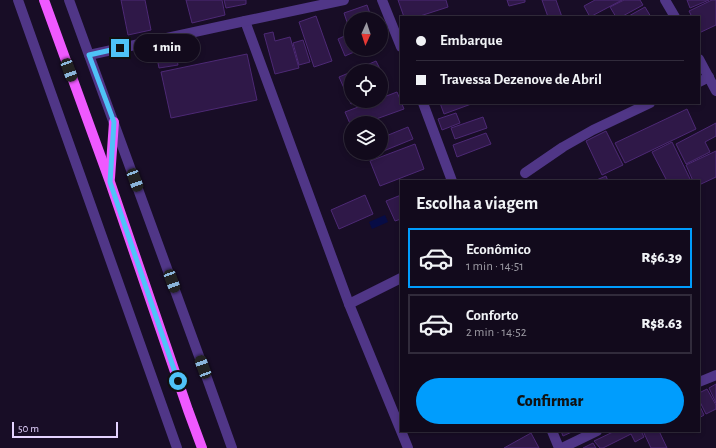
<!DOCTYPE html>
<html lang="pt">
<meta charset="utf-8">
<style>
body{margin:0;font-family:"Alegreya Sans",sans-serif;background:#1b1325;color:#f1f3f6;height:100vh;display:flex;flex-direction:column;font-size:15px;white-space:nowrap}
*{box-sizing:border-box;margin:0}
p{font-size:13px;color:#9c9aa3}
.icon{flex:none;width:22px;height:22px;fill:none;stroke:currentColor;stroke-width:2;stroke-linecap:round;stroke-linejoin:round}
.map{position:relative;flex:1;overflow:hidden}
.side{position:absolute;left:400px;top:180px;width:300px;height:252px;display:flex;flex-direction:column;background:#120a1c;border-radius:0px;box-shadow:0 2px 6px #0003,0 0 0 1px #312b3b}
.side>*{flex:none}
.guide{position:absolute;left:400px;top:16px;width:300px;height:88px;border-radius:0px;box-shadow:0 2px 6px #0003,0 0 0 1px #312b3b;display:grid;align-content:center;height:88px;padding:0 16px;background:#120a1c}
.needle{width:26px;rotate:183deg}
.fabs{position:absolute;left:344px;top:12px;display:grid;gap:8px}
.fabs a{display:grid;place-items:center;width:44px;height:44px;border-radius:50%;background:#120a1c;box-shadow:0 2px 6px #0003,0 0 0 1px #312b3b;font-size:20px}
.scale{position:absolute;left:12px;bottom:10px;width:106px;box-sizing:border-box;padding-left:4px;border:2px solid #e4d2ff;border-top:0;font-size:11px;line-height:14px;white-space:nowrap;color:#e4d2ff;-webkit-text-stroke:3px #180d26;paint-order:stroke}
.end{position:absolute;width:18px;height:18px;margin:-9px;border:5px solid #4fc3f7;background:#111;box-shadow:0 0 0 2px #111}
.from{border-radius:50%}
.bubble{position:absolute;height:28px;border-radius:14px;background:#120a1c;box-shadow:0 2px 6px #0003,0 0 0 1px #312b3b;font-size:13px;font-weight:800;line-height:28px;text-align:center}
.car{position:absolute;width:12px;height:24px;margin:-12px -6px;border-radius:5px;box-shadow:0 0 3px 1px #0007;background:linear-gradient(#222 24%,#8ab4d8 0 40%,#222 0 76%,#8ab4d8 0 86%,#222 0)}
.guide b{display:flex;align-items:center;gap:14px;height:38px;font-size:15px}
.guide b+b{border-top:1px solid #312b3b}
.guide i{width:10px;height:10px;background:#f1f3f6}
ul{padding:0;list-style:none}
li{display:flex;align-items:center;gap:12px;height:60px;margin:0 8px 6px;padding:0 8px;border:2px solid #312b3b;border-radius:0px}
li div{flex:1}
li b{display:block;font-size:15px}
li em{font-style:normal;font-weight:800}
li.active{border-color:#009dfd}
li>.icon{width:36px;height:36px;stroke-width:1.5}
h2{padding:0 16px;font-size:18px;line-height:48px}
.primary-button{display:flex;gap:8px;margin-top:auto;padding:8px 16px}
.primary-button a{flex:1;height:46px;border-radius:24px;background:#009dfd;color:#111;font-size:16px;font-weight:800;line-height:46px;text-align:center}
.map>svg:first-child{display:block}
</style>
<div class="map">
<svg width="716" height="448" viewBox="0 0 716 448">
<rect width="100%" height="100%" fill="#180d26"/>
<!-- water -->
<path fill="#070c45" d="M385,215l3,7 -16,7 -3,-7z"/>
<!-- building -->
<g fill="#2f1848" stroke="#4d2975">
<path d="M121,0h24l6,30 -23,5z"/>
<path d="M186,0h36l3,15 -33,8z"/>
<path d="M224,0h22v4l-20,4z"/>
<path d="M398,0h48l2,7 -31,10h-13z"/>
<path d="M507,0h18v2l-16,4z"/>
<path d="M542,0h14l6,17h-14z"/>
<path d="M595,0h27l-32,17 -6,-11z"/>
<path d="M624,0h16l3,5 -22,12h-5l-6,-10z"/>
<path d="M687,0h22l-19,8z"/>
<path d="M712,0h4v25l-17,8v-16h-7l-3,-6z"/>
<path d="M367,5l5,14h-21v9h-2l-5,-15z"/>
<path d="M645,7l6,10h-24z"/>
<path d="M316,16l16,45 -18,6 -15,-45z"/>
<path d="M273,32l2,9 15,-4 9,31 -24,6 -11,-40z"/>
<path d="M351,33v16h10l-16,7 -7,-17z"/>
<path d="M303,40l7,22 -11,3 -6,-22z"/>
<path d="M175,49l3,16 -19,3 -3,-15z"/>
<path d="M247,54l10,46 -86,18 -10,-46z"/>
<path d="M376,61l5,10h-28z"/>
<path d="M381,71l7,17 -7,3z"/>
<path d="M351,72v29h7l-7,3 -12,-27z"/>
<path d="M397,92l7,17 -39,14h-14v3l-6,-14 29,-11h7v-3z"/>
<path d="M440,103h34l-30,11z"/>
<path d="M687,109l9,20 -71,34 -10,-20z"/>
<path d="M456,113l4,10 -18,7 -4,-11z"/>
<path d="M483,117l4,11 -32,11 -4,-11z"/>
<path d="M716,123v13l-11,6 5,10 -24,12 -10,-20z"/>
<path d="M408,127l5,12 -32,13v-14z"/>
<path d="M606,131l17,34 -21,10 -16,-34z"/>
<path d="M486,133l5,11 -34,13 -4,-12z"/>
<path d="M672,142l19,39h-24l-15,-29z"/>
<path d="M415,144l9,25 -44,17 -10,-25z"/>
<path d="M716,151v26l-17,8v-4h-6l-7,-16z"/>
<path d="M606,176l2,5h-14z"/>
<path d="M365,195l8,19 -34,15 -8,-19z"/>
<path d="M401,195v24l-6,2 -9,-20z"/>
<path d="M716,384v19l-7,-15z"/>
<path d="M707,389l9,16v4l-10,5 -7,-14v-7z"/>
<path d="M699,404l5,11 -5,3z"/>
<path d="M561,431h13l-11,5z"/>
<path d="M615,431h26l3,6 -9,5 -4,-8 -28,14h-3l-6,-7z"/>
<path d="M643,431h16l8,17h-16z"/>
<path d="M531,433l8,15h-35z"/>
<path d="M593,443l3,5h-13z"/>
</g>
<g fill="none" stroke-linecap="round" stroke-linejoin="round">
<!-- minor -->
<g stroke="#503687" stroke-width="10">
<path d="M18,0l159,448"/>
<path d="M69,0l20,55 114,312 29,81"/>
<path d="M382,0l19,47"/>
<path d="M245,21l104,283 59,144"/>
<path d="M89,55l156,-34 99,-21"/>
<path d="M699,82l10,-5"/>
<path d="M423,103l29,78"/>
<path d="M525,173l38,-26 30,-17 57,-27"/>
<path d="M349,304l52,-26"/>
<path d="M699,382l17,-7"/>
<path d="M552,431l7,17"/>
<path d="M562,448l35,-17"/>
</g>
<!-- tertiary -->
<g stroke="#503687" stroke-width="10">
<path d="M665,0l10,17"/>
<path d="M699,59l17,32"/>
</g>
<!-- primary -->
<g stroke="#ef59ff" stroke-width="10">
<path d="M44,0l66,182 78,228 14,38"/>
<path d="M110,178l4,-56"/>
</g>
</g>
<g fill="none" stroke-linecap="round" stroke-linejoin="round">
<!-- route -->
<path stroke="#4fc3f7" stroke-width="5" d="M120,48l-31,7 25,67 -4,60 68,199"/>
</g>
</svg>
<div class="fabs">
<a><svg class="needle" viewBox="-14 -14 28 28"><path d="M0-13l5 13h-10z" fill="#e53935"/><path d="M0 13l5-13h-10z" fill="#9c9aa3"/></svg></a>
<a><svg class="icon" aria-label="locate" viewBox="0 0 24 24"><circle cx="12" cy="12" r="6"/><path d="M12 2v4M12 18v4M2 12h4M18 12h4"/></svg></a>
<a><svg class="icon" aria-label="layers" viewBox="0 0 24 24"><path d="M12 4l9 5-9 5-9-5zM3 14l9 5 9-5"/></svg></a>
</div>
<div class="scale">50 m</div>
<i class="end from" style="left:178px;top:381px"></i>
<i class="end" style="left:120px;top:48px"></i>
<div class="bubble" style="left:134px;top:34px;width:66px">1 min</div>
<i class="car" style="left:69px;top:70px;rotate:160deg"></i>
<i class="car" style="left:135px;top:180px;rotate:160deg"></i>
<i class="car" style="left:172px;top:281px;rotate:160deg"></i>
<i class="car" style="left:203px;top:367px;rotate:340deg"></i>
<div class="guide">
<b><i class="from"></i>Embarque</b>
<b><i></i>Travessa Dezenove de Abril</b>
</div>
<section class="side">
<h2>Escolha a viagem</h2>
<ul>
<li class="active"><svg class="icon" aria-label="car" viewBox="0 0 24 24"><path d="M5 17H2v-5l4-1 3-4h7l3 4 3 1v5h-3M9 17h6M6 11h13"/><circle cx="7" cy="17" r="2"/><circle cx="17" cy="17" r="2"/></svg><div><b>Econômico</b><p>1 min · 14:51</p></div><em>R$6.39</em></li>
<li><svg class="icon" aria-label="car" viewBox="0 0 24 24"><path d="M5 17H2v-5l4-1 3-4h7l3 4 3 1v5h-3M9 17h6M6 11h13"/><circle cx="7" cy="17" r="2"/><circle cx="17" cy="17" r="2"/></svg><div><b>Conforto</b><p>2 min · 14:52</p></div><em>R$8.63</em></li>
</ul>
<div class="primary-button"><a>Confirmar</a></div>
</section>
</div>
